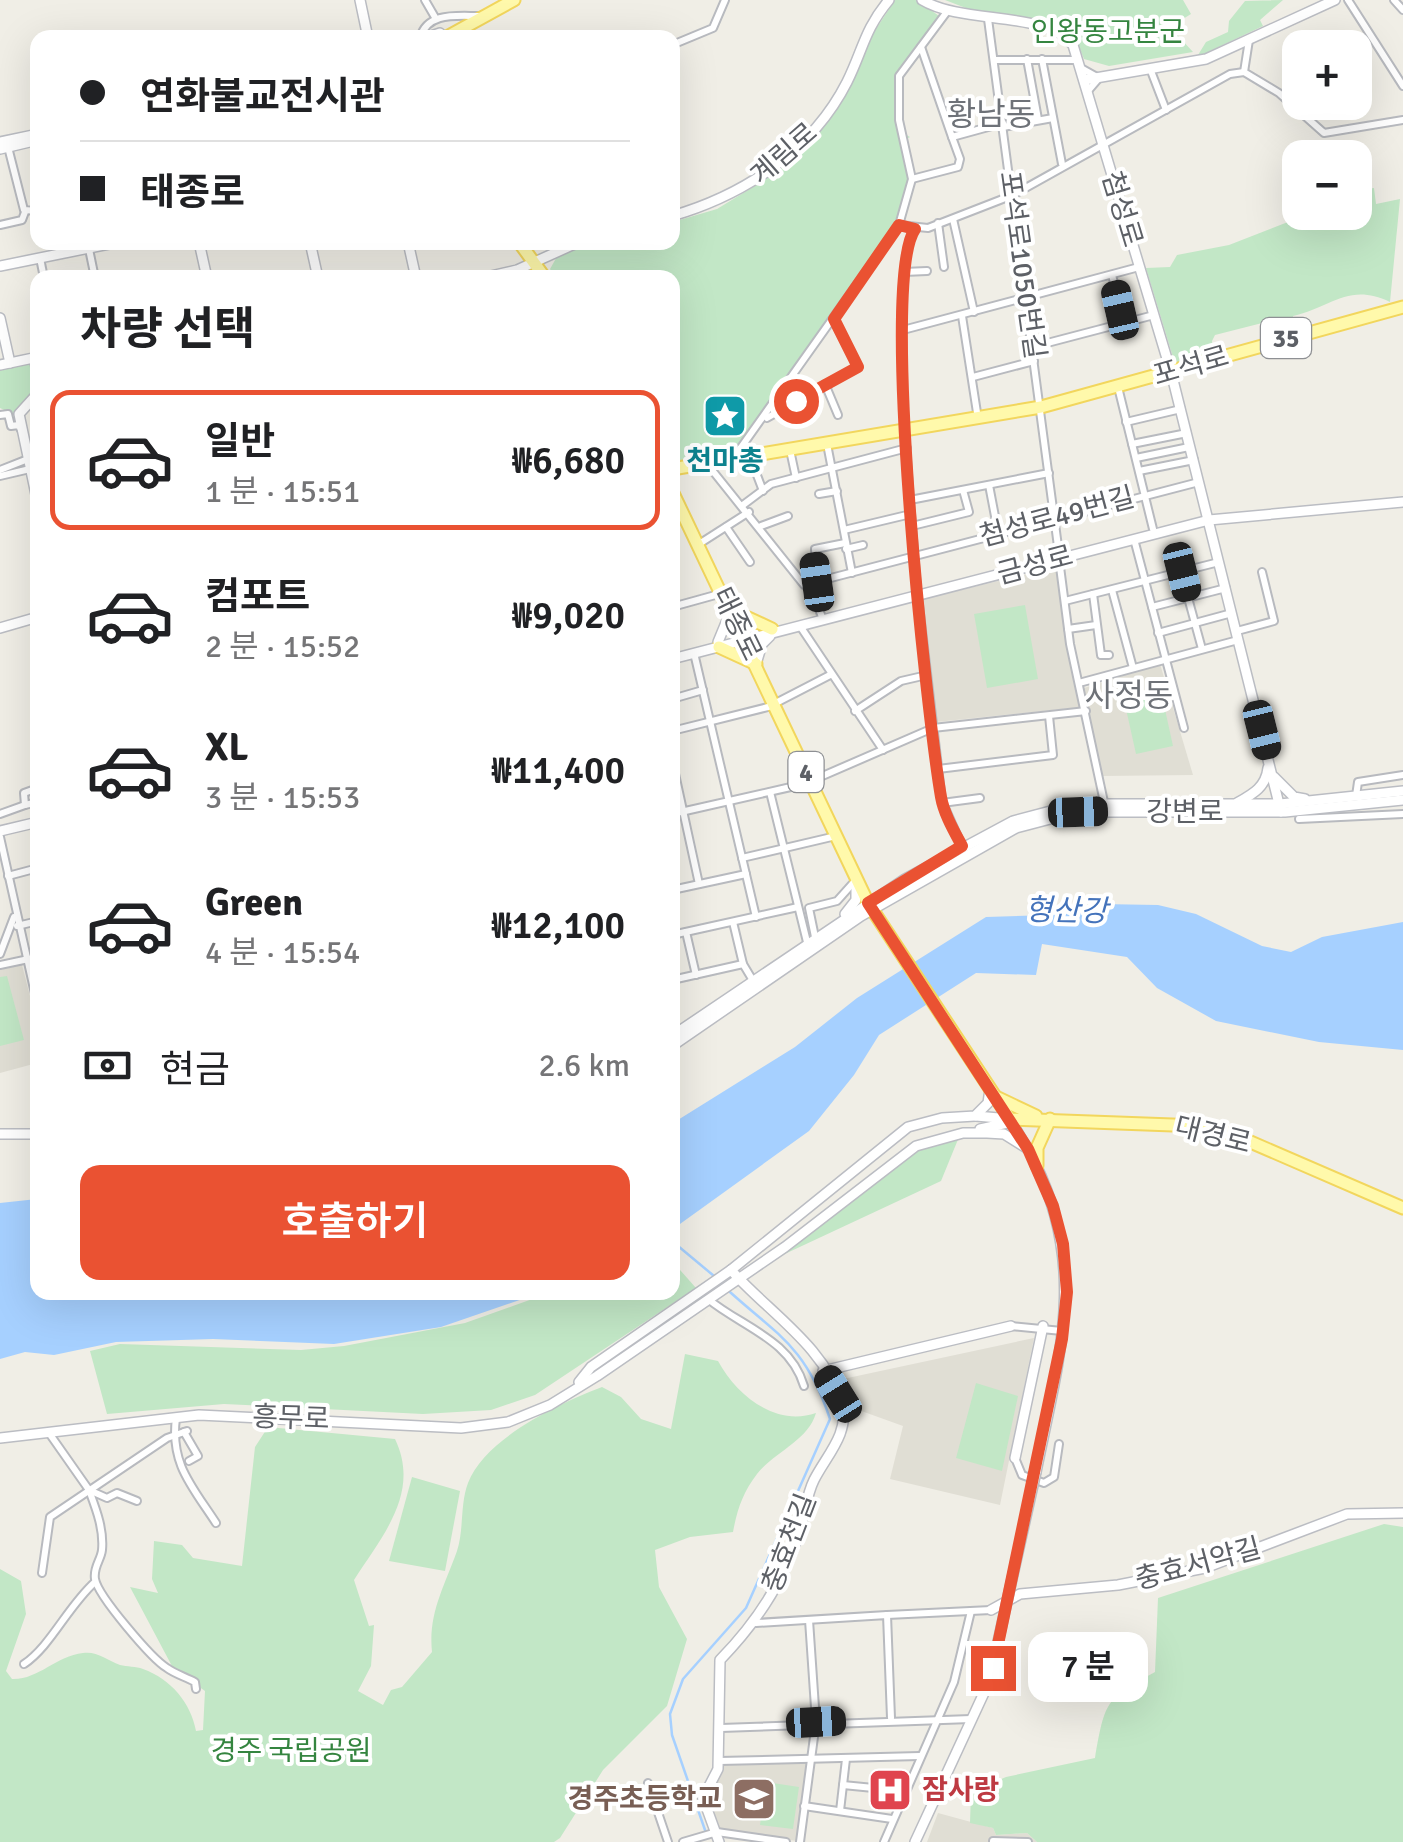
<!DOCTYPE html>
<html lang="ko">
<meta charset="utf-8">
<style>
body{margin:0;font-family:Signika,"Noto Sans KR",sans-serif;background:#f6f6f6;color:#202124;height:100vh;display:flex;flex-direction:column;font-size:38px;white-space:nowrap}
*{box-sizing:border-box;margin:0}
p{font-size:32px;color:#757577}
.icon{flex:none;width:55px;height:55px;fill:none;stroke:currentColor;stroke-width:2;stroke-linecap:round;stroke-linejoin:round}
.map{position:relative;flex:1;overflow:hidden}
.details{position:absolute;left:30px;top:270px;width:650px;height:1030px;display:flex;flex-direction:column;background:#fff;border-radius:20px;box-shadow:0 10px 40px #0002}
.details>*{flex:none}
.hud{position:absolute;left:30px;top:30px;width:650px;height:220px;border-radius:20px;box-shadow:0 10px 40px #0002;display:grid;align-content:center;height:220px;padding:0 50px;background:#fff}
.tools{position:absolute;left:1282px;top:30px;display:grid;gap:20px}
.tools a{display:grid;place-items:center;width:90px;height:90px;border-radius:20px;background:#fff;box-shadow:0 10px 40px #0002;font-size:50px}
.end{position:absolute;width:45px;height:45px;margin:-22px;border:12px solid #ea5232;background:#fff;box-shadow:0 0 0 5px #fff}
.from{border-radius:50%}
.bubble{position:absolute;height:70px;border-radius:20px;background:#fff;box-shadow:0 10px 40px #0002;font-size:32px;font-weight:600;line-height:70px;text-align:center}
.car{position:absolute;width:30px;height:60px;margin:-30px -15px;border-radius:12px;box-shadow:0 0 8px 2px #0007;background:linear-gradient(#222 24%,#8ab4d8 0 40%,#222 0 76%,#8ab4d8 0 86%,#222 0)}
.hud b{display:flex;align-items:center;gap:35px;height:95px;font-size:38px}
.hud b+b{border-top:2px solid #e0e0e0}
.hud i{width:25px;height:25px;background:#202124}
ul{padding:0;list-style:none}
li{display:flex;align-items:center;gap:30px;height:140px;margin:0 20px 15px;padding:0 30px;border:5px solid transparent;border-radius:20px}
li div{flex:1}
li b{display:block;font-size:38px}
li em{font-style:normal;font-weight:600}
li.current{border-color:#ea5232}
li>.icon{width:90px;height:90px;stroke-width:1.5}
h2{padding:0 50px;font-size:45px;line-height:120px}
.pay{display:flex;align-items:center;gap:25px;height:110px;padding:0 50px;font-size:38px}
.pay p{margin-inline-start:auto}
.cta{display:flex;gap:20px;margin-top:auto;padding:20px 50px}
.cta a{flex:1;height:115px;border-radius:20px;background:#ea5232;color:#fff;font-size:40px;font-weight:600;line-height:115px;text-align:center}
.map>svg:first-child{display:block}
</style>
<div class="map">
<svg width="1403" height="1842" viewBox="0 0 1403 1842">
<rect width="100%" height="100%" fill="#f0eee6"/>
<!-- education -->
<g fill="#e0ded4">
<path d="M1056,567l25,140 -145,15 -16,-122z"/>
<path d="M1160,664l33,111 -91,1 -18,-88z"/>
<path d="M22,965l16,62 -1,36 -37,10v-103z"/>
<path d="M1034,1338l-34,167 -110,-26 13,-53 -50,-18 -10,-29z"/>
<path d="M803,1760l4,5 -10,76 -78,-11 -13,-35 17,-32z"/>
<path d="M938,1813l55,15 3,7 31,-2 10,9h-110z"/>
</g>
<!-- green -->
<g fill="#c2e7c6">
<path d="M895,0h22l22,16 -45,62 4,52 12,7 -5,3 5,15 -6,6 4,17 -13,45 -160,231 -62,10 -1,-186 -117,-1 -5,-8 9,-16 39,-10 74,-1 1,-20 44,-13 41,-25 76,-70 32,-70z"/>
<path d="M945,0h238l8,14 -21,13 23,25 -84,14 -25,-7 -7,-17 -16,-16 -90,-16z"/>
<path d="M1283,0l-23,20 3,6 -72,34h-6l13,-5 8,-13 22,-10 1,-11 16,-20z"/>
<path d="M1374,188l2,16 24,-5 -10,103c-42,-20 -59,6 -97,14l-1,16 -14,2 -8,-13 -55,14 -3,6 2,13 -39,10 -29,-96 24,-1 7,-12 52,-10 82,-32 44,-1v-22z"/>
<path d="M37,360v31l-24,23 -13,-6v-40z"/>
<path d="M1025,605l13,74 -51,9 -13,-74z"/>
<path d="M1161,691l12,55 -37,8 -12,-54z"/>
<path d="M7,976l17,64 -24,6v-69z"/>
<path d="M959,1137l-18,44 -167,78 143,-111z"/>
<path d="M673,1262l23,26 -161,107 -44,15 -68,4 -199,-10 -117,10 -17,-63 30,-7 181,6 43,-4 121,-23 84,-30 123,-1z"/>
<path d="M685,1354l33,7c19,35 58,66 98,52 -8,28 -42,39 -59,61 -14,18 -20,36 -24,58l-43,5 -35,13 4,37 28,52 -20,67 -64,64 -43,68 -6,4h-554v-273l21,12 5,33 -20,57 6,8c26,1 44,-23 71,-26 14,-2 24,7 37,12 7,2 16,1 23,4 28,10 48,34 53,62l7,-1 2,-39 -32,-23 -43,-81 28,6 -6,-14 2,-38 28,4 11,13 49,8 13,-119 13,-20 127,12c26,54 -13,97 -41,141l15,46 5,-1 -3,41 -13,25 25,14 8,-15 11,-3 30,-35c-4,-38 12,-65 25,-101 7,-21 3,-47 11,-68 17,-45 92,-80 134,-96l19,10 20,22 30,10z"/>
<path d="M976,1383l42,13 -16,75 -46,-13z"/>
<path d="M412,1477l48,14 -15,80 -56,-10z"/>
<path d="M1384,1524l19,3v315h-366l-10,-9 -31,2 -3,-7 -23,-5 1,-31 35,-15 89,-19c10,-56 10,-60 60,-86l3,-74z"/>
<path d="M766,1782l33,5 -6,42 -33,-4z"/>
</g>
<!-- water -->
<g fill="#a6d0ff">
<path d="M1100,904l58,1 38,9 66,32 29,6 31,-15 81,-15v128l-84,-8 -103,-21 -59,-33 -30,-31 -85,-13 -6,31 -60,-2 -97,62 -25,40 -45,56 -136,98v-106l122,-76 62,-49 129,-81 62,-2z"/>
<path d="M37,1199l1,93 502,1 -99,34 -107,17 -121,-5 -97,3 -62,13 -29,-3 -25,7v-156z"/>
</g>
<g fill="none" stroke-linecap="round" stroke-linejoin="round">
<!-- stream -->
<g stroke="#a6d0ff" stroke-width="2.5">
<path d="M672,1241l42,35"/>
<path d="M705,1830l-33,-95 -2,-21 13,-35 63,-71 84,-189c-26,-78 -56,-85 -111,-137"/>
</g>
<defs>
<g id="street">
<path d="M425,0l11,19"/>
<path d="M1348,0l55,86"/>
<path d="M1394,0l9,10"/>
<path d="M988,19l71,535"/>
<path d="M420,38c7,-26 36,-22 58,-22"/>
<path d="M1249,40l-5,32 35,21 45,40 79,-13"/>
<path d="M672,45l41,-17 12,-28"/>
<path d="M921,47l31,90 51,-14"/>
<path d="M1027,59l11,60"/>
<path d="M1042,59l20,105"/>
<path d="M996,60h81"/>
<path d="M1081,68l18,10 -12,14"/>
<path d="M1151,71l15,39"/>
<path d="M1003,127l50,-9"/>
<path d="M8,147l16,63 14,1"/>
<path d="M912,179l46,-12 2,-8 -8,-22"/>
<path d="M953,219l21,93"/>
<path d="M938,223l6,44"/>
<path d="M0,225l22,-5 3,-8"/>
<path d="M899,225l29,3 85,-33 217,-121 14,-2"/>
<path d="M914,230c-28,48 -1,293 3,361"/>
<path d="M311,246l17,-4"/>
<path d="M89,249l6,29"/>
<path d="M40,258l4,20"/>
<path d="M904,272l23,-1"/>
<path d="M1112,275l9,35"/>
<path d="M962,316l16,103"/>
<path d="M903,330l236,-63"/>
<path d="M1032,347l122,-32"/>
<path d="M973,377l61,-16"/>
<path d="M825,384l13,31"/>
<path d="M1118,387l35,142"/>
<path d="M0,415l8,-1 3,12 8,-1 2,5"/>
<path d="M767,418l91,-51 -24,-46"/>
<path d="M1126,422l55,-13"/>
<path d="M827,444l25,129"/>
<path d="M1132,444l55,-11"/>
<path d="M790,450l6,28"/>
<path d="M735,456l164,-231 13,-46 -13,-59v-44l47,-63"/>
<path d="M1136,458l53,-11"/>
<path d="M708,465l96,120 395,-103"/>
<path d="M0,470l28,-11"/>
<path d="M755,470l8,21"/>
<path d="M1139,471l55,-11"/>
<path d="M0,476l30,-7"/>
<path d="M989,485l9,47"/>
<path d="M819,494l18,-3"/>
<path d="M910,500l139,-27"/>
<path d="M743,505l28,-21 136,-36"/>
<path d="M761,526l27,-10"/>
<path d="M912,526l57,-14 -6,-22"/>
<path d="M726,527l24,35"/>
<path d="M844,530l67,-16"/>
<path d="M1134,539l50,189"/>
<path d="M699,544l50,-32"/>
<path d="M846,549l17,-4"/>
<path d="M1059,559l11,85 34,158"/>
<path d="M1181,572l21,77"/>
<path d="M817,581l-2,-32 30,-6"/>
<path d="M809,584l13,33"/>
<path d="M1112,590l21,78"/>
<path d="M1093,594l8,61h8"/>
<path d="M918,596l24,205 20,45"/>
<path d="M1065,601l154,-39"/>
<path d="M672,607l47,-13"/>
<path d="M1152,607l74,-19"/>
<path d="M800,626l83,124"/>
<path d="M1068,629l28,-4"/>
<path d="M1237,631l37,-10 -12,-49"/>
<path d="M1158,633l74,-20"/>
<path d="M694,653l62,264"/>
<path d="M1079,683l159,-43"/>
<path d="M672,699l31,-9"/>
<path d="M855,711l46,-30 26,-6"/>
<path d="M672,731l96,-24 62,-32"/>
<path d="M672,760l27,124"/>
<path d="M938,769l115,-14 -4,-39"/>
<path d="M38,788l-14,5 1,12 13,-3"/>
<path d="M770,792l37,150"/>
<path d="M1356,796l2,-14 45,-7"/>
<path d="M942,803l38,-5"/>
<path d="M0,814l25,-9"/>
<path d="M672,814l132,-30 129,-56 153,-17"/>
<path d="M1299,819l104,-5"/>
<path d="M0,837l38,170"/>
<path d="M742,858l94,-22"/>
<path d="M8,876l30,-8"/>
<path d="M672,890l74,-16"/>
<path d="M733,922l10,42 9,15"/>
<path d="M17,926l21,-5"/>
<path d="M686,932l10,43"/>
<path d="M672,935l126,-28"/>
<path d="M815,937l-6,-29 28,-7 17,-19"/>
<path d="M0,954l14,-37"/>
<path d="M0,965l38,-8"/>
<path d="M672,980l71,-16"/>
<path d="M708,1299c34,28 82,40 96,87"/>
<path d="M1011,1326l51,5"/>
<path d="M176,1418c-6,46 16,68 40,105"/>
<path d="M184,1432l14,24 -9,5"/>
<path d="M49,1433l40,57 18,8 10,-5 20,8"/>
<path d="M1015,1458l7,17 22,8 10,-6 5,-33"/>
<path d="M89,1490c7,19 15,39 13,60 -1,10 -9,17 -7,29 3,17 57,80 72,89 8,6 19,9 28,14l1,7"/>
<path d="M42,1573l8,-56 117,-79 20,-7"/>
<path d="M887,1615l104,-5"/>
<path d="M756,1623l131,-8 4,103"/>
<path d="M24,1664c26,-17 44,-58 71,-82"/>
<path d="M721,1728l250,-9"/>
<path d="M719,1761l201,-5"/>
<path d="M648,1783l20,59"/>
<path d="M843,1785l61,6"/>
<path d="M804,1806l88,13"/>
<path d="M840,1811l6,-52"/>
<path d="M993,1841l35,1"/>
<path d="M683,1842l34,-10 69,10"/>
<path d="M800,1842l16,-120 -7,-102"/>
<path d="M884,1842l70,-160 17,-71"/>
</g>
<g id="secondary">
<path d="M360,0l8,38"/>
<path d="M922,0c41,25 124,10 151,45l98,327 110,440"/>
<path d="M425,38l15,-5"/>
<path d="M1084,80l122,-21 129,-59"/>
<path d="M0,142l38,-8"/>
<path d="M0,149l38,-9"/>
<path d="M672,216c72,-21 140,-65 175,-134 16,-32 17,-52 42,-82"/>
<path d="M199,242l8,36"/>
<path d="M310,242l8,36"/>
<path d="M408,242l8,36"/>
<path d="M0,266l119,-24"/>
<path d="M482,278l35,-8 62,-28"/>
<path d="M0,318l10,45"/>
<path d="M34,358l4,18"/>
<path d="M0,365l38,-8"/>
<path d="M38,393l-19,21 19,90"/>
<path d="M0,628l38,-11"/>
<path d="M718,642l12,-29"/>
<path d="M672,659l537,-139 194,-18"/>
<path d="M756,664l6,-20 8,-8"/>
<path d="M1274,777l20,20 11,2"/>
<path d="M1237,803c16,-9 29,-16 31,-35"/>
<path d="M0,831l38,-9"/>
<path d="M845,914l11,-14v-17"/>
<path d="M672,1036l233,-157 108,-58 64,-17h203l123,-13"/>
<path d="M672,1046l189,-130 155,-88 61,-16h208l118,-12"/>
<path d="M976,1116l34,3 15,26"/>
<path d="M980,1129l32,-7"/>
<path d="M0,1134h38"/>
<path d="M1035,1163c53,107 23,199 1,309"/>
<path d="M823,1371l188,-45"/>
<path d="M579,1382l12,-15 140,-97 177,-143 34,-9 33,-2 13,-13 2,-14"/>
<path d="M0,1438l199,-23 262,13 47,-6 42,-17 47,-29 188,-129 131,-101 47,-13h24l17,1 24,15"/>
<path d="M1015,1458l28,-132"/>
<path d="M991,1610l29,-16 98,-9 87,-17 142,-54 56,-1"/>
<path d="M719,1842l-16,-44 15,-29 2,-109c36,-37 64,-78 79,-128 6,-17 7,-36 15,-52 12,-24 36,-47 28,-76 -16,-57 -75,-93 -111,-134"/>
<path d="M915,1842l74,-160"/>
</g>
<g id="primary">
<path d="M445,38l69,-38"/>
<path d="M519,242l26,36"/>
<path d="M672,469l369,-62 362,-100"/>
<path d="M672,491l196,412 142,216 190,7 32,8 171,74"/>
<path d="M731,610l41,19"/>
<path d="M719,647l37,17"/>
<path d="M996,1097l40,19"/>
<path d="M1037,1166v-18l13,-29"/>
</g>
</defs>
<!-- street casing -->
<use href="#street" stroke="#b8babf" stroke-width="10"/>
<!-- secondary casing -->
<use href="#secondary" stroke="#bbbdc3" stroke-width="12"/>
<!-- primary casing -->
<use href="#primary" stroke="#f2d65d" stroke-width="15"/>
<!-- street -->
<use href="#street" stroke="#fff" stroke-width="6"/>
<!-- secondary -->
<use href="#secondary" stroke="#fff" stroke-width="9"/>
<!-- primary -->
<use href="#primary" stroke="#fff9ab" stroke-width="11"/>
<defs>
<path id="secondary-bridge" d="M989,1682l47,-210"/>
</defs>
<!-- secondary-bridge casing -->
<use href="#secondary-bridge" stroke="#bbbdc3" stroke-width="12" stroke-linecap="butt"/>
<!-- secondary-bridge -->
<use href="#secondary-bridge" stroke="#fff" stroke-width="9"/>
</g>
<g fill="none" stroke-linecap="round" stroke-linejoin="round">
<!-- route -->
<path stroke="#ea5232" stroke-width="12" d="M796,401l62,-34 -24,-48 65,-94 16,4c-36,52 12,485 26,568 3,17 13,34 21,49l-94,57 160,246 25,57 10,38 4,48 -5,47 -69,329"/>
</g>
<!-- icons -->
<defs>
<symbol id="sight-square" viewBox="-11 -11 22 22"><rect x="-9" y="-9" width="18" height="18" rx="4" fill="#0f9aa8" stroke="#fff"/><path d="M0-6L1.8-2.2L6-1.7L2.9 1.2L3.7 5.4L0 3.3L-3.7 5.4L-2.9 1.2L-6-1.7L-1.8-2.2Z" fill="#fff"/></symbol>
<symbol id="hospital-square" viewBox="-11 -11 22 22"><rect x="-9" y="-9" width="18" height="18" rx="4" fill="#e0444e" stroke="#fff"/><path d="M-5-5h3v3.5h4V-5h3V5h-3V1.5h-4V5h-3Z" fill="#fff"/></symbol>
<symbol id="school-square" viewBox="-11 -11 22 22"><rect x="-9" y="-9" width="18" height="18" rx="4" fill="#8d6e63" stroke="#fff"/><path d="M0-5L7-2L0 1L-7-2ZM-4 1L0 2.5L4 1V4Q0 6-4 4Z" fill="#fff"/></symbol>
</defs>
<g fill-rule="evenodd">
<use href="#sight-square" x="700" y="391" width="50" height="50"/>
<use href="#hospital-square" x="865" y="1765" width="50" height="50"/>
<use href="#school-square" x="729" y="1774" width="50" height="50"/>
</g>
<g text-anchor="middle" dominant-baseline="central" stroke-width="8" stroke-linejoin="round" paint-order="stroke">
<!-- shield labels -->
<g fill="#fff" stroke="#8e9094" stroke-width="2.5">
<rect x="1261" y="318" width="50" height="40" rx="8"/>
<rect x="788.5" y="752" width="35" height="40" rx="8"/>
</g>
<g font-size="25" font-weight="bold" fill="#5d6066">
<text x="1286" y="338">35</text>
<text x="806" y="772">4</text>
</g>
<!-- park labels -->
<g font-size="28" fill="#358540" stroke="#fff">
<text x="1108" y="32">인왕동고분군</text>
<text x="291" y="1751">경주 국립공원</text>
</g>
<!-- street labels -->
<g font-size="28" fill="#5d6066" stroke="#fff">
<text transform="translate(784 154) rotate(-41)">계림로</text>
<text transform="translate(1122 209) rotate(73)">첨성로</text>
<text transform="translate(1022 265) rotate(82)">포석로1050번길</text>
<text transform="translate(1191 366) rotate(-16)">포석로</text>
<text transform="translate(1057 517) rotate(-15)">첨성로49번길</text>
<text transform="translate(1035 565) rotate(-15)">금성로</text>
<text transform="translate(737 624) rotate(64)">태종로</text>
<text x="1185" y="812">강변로</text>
<text transform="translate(1213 1135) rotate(14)">대경로</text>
<text transform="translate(291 1418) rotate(2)">흥무로</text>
<text transform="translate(789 1543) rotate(-69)">충효천길</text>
<text transform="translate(1198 1564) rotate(-15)">충효서악길</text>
</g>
<!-- culture labels -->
<g font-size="28" font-weight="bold" fill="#0d838f" stroke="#fff">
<text x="725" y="461">천마총</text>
</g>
<!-- health labels -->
<g font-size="28" font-weight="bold" fill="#be3a42" stroke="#fff" text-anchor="start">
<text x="922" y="1790">잠사랑</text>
</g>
<!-- education labels -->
<g font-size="28" font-weight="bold" fill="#785e54" stroke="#fff" text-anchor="end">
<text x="722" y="1799">경주초등학교</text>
</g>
<!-- water labels -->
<g font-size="30" font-style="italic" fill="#4473bb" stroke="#fff">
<text transform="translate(1066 911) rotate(1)">형산강</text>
</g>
<!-- quarter labels -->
<g font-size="32" fill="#6e7278" stroke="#fff">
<text x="991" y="114">황남동</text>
<text x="1129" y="695">사정동</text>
</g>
</g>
</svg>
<div class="tools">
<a>+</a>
<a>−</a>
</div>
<i class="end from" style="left:796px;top:401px"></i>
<i class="end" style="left:993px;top:1668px"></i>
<div class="bubble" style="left:1028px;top:1632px;width:120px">7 분</div>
<i class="car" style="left:1120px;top:310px;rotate:347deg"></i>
<i class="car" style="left:1182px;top:572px;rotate:166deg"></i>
<i class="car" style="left:817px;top:582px;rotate:352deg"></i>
<i class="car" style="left:1262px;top:730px;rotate:166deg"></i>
<i class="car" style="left:1078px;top:812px;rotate:88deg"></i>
<i class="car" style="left:838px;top:1394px;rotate:328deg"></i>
<i class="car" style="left:816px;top:1722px;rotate:87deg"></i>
<div class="hud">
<b><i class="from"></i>연화불교전시관</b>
<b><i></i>태종로</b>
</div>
<section class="details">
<h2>차량 선택</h2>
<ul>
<li class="current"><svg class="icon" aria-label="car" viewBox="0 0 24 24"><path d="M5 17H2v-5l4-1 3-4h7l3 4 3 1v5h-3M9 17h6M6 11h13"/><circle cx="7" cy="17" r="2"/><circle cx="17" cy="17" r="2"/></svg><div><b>일반</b><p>1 분 · 15:51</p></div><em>₩6,680</em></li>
<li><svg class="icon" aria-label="car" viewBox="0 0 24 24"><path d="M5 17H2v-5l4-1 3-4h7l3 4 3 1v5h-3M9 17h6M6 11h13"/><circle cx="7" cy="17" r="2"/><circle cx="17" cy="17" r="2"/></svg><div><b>컴포트</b><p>2 분 · 15:52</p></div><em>₩9,020</em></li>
<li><svg class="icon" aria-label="car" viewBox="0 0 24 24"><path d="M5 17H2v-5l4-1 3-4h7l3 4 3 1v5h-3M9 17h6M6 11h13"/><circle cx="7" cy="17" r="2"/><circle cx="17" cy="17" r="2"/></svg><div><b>XL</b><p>3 분 · 15:53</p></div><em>₩11,400</em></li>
<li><svg class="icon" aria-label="car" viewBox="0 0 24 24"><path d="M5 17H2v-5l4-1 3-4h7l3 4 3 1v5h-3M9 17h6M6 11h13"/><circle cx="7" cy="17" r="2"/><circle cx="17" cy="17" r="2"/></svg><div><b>Green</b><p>4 분 · 15:54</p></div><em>₩12,100</em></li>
</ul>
<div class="pay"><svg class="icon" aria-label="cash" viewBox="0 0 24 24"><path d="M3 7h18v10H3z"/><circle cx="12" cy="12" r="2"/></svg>현금<p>2.6 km</p></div>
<div class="cta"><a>호출하기</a></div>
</section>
</div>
